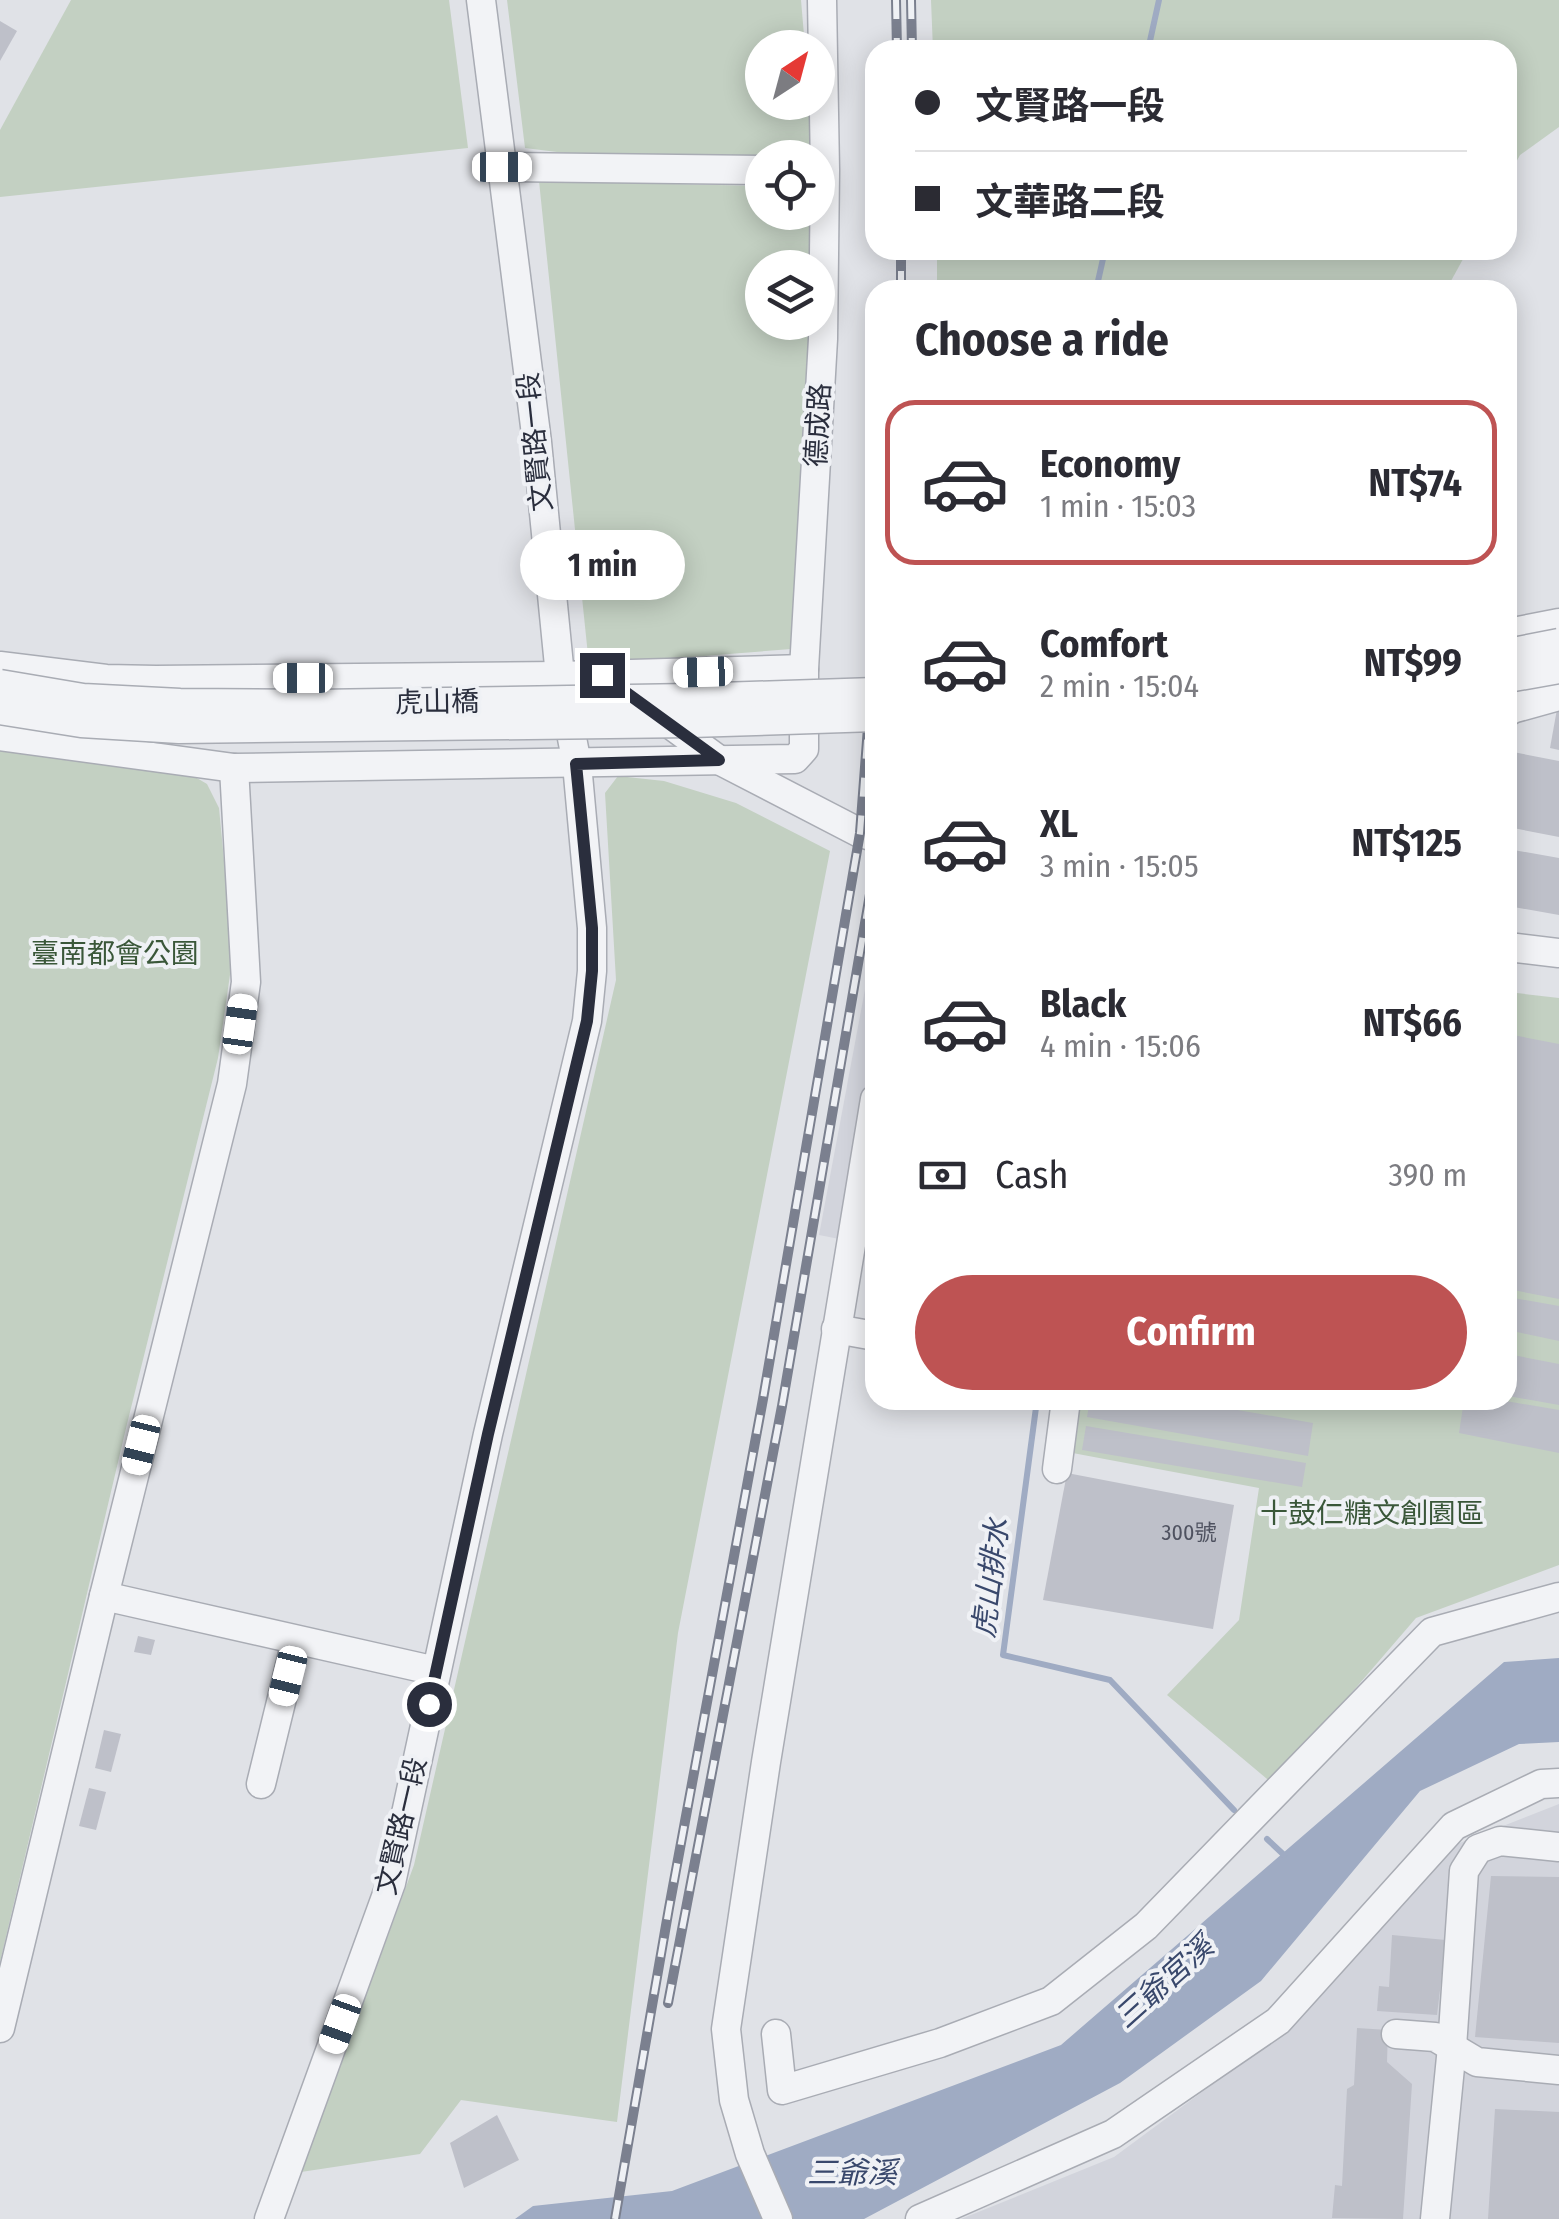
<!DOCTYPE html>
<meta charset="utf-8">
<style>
body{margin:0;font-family:"Fira Sans Condensed","Noto Sans TC",sans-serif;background:#f2f2f3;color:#2b2b33;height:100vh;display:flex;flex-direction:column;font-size:38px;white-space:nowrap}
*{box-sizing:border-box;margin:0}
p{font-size:32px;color:#7c7c81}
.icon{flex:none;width:55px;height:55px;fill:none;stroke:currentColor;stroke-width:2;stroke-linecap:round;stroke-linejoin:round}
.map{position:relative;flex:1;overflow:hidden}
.panel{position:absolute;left:865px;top:280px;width:652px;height:1130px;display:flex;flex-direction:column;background:#fff;border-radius:30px;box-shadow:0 5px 25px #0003}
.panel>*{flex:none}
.banner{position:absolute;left:865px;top:40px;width:652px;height:220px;border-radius:30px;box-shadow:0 5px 25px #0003;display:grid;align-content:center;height:220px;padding:0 50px;background:#fff}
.needle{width:65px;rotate:36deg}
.tools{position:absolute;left:745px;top:30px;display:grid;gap:20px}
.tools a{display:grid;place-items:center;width:90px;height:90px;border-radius:50%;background:#fff;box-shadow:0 5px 25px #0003;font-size:50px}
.end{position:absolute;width:45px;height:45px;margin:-22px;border:12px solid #2a2e3d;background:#fff;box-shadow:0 0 0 5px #fff}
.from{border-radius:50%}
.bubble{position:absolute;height:70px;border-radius:35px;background:#fff;box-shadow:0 5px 25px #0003;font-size:32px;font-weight:700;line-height:70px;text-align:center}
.car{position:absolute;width:30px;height:60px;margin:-30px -15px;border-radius:12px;box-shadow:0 0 8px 2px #0007;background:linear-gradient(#fff 24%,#345 0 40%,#fff 0 76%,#345 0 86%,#fff 0)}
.banner b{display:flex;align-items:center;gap:35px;height:95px;font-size:38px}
.banner b+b{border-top:2px solid #e1e1e2}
.banner i{width:25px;height:25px;background:#2b2b33}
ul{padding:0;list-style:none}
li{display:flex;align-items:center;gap:30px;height:165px;margin:0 20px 15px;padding:0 30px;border:5px solid transparent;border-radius:30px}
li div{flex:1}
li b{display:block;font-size:38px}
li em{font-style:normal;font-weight:700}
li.on{border-color:#be5353}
li>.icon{width:90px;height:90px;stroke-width:1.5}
h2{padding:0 50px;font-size:45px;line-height:120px}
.pay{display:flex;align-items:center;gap:25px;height:110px;padding:0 50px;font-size:38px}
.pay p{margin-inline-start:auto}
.primary-button{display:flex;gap:20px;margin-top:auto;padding:20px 50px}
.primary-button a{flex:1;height:115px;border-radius:60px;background:#be5353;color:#fff;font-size:40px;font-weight:700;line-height:115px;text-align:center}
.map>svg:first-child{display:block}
</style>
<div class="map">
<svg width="1559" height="2219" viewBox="0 0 1559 2219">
<rect width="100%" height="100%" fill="#e0e2e7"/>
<!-- built -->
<g fill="#d2d4dc">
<path d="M875,936v310l-56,-11z"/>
<path d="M1559,1804v415h-598l153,-62 176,-130 167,-183z"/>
</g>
<!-- green -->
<g fill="#c3d0c2">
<path d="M71,0h378l19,148 -468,49v-67z"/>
<path d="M507,0h294l4,47 -43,1v54l48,1 5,54 -202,2 -88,-11z"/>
<path d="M931,0h628v127l-39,28 -12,22v-127h-575z"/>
<path d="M539,181l223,5v26l51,1 -1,54 -50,1v54l49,1 -20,326 -202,16z"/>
<path d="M937,250h531l-22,40h-509z"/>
<path d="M0,748l65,12 113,7 29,17 12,24 14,146 -15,104 -91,366 -127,538z"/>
<path d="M618,776l46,5 72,22 94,48 -152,782 -61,489 -156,-22 -41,54 -119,18 113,-307 202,-885 -11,-187z"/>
<path d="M1508,992l51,6v567l-143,53 -143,166 -106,-89 72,-75 20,-132 -213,-40 8,-48h454z"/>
</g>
<!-- water -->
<path fill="#9fabc3" d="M1559,1658v84l-40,2 -99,47 -159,190 -141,102 -256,136h-349l18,-13 139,-15 389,-146 443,-383z"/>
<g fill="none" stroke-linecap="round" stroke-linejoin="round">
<!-- stream -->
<g stroke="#9fabc3" stroke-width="6">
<path d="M1148,50l11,-50"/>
<path d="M1096,290l9,-40"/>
<path d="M1037,1400l-34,255 107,25 124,130"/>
<path d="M1267,1839l17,16"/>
</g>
</g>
<!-- building -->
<g fill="#bec0c9">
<path d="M0,21l17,10 -17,30z"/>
<path d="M1557,709h2v41l-9,-2z"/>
<path d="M1508,751l51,10v76l-51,-10z"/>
<path d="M1508,849l51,9v57l-51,-9z"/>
<path d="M1508,1034l51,10v255l-51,-10z"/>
<path d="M1508,1297l51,9v35l-51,-11z"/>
<path d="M1508,1354l51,10v41l-51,-9z"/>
<path d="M1090,1400h90l133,23 -5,33 -221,-39z"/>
<path d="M1267,1400h50l-1,10 -49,-8z"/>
<path d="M1464,1400h36l59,10v43l-100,-20z"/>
<path d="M1086,1426l220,37 -4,24 -220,-37z"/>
<path d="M1067,1473l167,32 -21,124 -170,-29z"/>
<path d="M138,1636l17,4 -4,15 -17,-3z"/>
<path d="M104,1730l17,4 -10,38 -16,-4z"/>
<path d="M89,1788l17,4 -10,38 -17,-4z"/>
<path d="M1491,1876l68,1v166l-84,-6z"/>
<path d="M1392,1935l54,5 -9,75 -60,-4 2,-25 10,1z"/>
<path d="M1357,2028l31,2 -1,32 25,22 -9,135 -71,-1 3,-33 7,1 5,-97 7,-4z"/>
<path d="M1495,2109l64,3v107h-71z"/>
<path d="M497,2115l22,45 -55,28 -14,-45z"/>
</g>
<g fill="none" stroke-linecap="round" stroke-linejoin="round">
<defs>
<g id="minor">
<path d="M502,167l260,3"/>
<path d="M1508,633l51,-10"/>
<path d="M0,666l106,13 50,1 404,-4 244,-7v80l-9,10 -561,9 -234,-32"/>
<path d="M804,669l19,-330 2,-169 -3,-170"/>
<path d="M1508,710l51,-14"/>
<path d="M1508,712l36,-52"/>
<path d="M659,716l60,44 141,73 15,4"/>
<path d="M1508,947l51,6"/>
<path d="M836,1329l39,7"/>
<path d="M1057,1469l9,-69"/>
<path d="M104,1596l332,75"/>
<path d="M261,1784l35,-143"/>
<path d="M0,2028l104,-432 128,-512 14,-102 -12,-214"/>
<path d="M776,2034l6,56 158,-47 111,-42 95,-75 286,-294 127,-35"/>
<path d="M1396,2034l39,3 42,25 82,8"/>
<path d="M269,2219l122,-336 97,-449 99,-413 5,-50v-43l-15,-164 -17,-88 -23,-234 -56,-442"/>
<path d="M778,2219l-28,-65 -16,-54 -8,-71 40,-267 109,-663"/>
<path d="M920,2219l193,-85 165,-113 176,-195 87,-42 18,-1"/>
<path d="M1435,2219l17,-172 12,-176 14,-22 22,-8 59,6"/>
</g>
</defs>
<!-- minor casing -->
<use href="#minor" stroke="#a9acb4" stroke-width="31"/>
<!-- minor -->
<use href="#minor" stroke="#f2f3f6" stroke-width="28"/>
<defs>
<g id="rail">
<path d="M896,0l1,50"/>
<path d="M911,0l1,50"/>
<path d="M901,290v-40"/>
<path d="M668,2003l114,-597 93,-541"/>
<path d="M615,2219l54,-311 94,-509 97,-566 15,-198"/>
</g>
</defs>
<!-- rail casing -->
<use href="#rail" stroke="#7b808f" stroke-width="10"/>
<!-- rail -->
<use href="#rail" stroke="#eff1f5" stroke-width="6" stroke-dasharray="19" stroke-linecap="butt"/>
<defs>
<g id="minor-bridge">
<path d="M1508,653l51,-10"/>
<path d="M1508,678l51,-9"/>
<path d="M0,684l83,14 97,5 138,1 372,-6 185,-6"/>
<path d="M0,710l81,13 98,6 512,-6 184,-6"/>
</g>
</defs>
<!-- minor-bridge casing -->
<use href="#minor-bridge" stroke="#a9acb4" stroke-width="31" stroke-linecap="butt"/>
<!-- minor-bridge -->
<use href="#minor-bridge" stroke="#f2f3f6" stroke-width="28"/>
</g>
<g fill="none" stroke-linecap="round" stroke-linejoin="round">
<!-- route -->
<path stroke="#2a2e3d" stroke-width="12" d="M429,1704l59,-270 99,-413 5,-50v-43l-16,-164 143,-4 -117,-85"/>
</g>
<g text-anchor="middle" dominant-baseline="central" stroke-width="8" stroke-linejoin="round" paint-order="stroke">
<!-- number labels -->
<g font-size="22" fill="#4f5260">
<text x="1189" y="1532">300號</text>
</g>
<!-- street labels -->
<g font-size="28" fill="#2a2e3d" stroke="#eff1f5">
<text transform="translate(818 425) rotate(-87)">德成路</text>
<text transform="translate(535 442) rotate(-96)">文賢路一段</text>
<text transform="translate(437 702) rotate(-1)">虎山橋</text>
<text transform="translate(401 1826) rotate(-77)">文賢路一段</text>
</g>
<!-- park labels -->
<g font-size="28" fill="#3a5739" stroke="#eff1f5">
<text x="115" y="953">臺南都會公園</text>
<text x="1372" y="1513">十鼓仁糖文創園區</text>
</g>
<!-- water labels -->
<g font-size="30" font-style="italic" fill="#39486c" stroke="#eff1f5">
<text transform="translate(991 1578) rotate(-83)">虎山排水</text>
<text transform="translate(1164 1982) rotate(-42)">三爺宮溪</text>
<text x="852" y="2173">三爺溪</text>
</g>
</g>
</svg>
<div class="tools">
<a><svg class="needle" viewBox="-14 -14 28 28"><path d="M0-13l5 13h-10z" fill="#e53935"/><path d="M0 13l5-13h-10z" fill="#7c7c81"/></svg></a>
<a><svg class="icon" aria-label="locate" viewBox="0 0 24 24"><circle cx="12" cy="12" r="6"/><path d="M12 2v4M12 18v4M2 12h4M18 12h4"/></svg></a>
<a><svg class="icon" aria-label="layers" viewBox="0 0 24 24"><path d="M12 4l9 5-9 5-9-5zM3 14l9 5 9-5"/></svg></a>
</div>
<i class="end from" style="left:429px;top:1704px"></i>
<i class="end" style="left:602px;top:675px"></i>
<div class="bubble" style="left:520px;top:530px;width:165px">1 min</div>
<i class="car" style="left:502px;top:167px;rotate:90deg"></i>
<i class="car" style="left:703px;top:672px;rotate:268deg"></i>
<i class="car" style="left:303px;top:678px;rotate:270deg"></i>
<i class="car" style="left:240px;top:1024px;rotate:8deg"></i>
<i class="car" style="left:141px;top:1445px;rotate:194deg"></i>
<i class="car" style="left:288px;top:1676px;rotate:194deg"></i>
<i class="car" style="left:340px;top:2024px;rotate:200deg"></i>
<div class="banner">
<b><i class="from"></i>文賢路一段</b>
<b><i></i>文華路二段</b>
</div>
<section class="panel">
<h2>Choose a ride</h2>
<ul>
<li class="on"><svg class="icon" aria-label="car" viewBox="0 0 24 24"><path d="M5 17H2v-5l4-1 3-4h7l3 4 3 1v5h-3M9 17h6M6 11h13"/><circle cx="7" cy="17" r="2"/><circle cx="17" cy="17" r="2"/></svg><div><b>Economy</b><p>1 min · 15:03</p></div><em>NT$74</em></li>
<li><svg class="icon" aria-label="car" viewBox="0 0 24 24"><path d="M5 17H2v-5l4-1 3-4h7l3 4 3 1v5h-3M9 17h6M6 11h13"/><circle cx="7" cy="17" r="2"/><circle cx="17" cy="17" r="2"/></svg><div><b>Comfort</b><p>2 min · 15:04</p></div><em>NT$99</em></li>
<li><svg class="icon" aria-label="car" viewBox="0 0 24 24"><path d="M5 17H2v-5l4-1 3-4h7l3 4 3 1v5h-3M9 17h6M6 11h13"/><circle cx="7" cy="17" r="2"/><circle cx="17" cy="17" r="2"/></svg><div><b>XL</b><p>3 min · 15:05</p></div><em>NT$125</em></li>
<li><svg class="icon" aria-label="car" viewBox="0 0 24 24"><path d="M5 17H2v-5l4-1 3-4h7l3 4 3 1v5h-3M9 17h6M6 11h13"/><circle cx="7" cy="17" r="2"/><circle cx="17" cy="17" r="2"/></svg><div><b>Black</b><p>4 min · 15:06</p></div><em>NT$66</em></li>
</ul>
<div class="pay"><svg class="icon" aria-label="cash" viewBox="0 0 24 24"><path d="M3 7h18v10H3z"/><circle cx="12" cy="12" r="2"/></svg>Cash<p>390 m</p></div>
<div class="primary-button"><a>Confirm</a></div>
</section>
</div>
